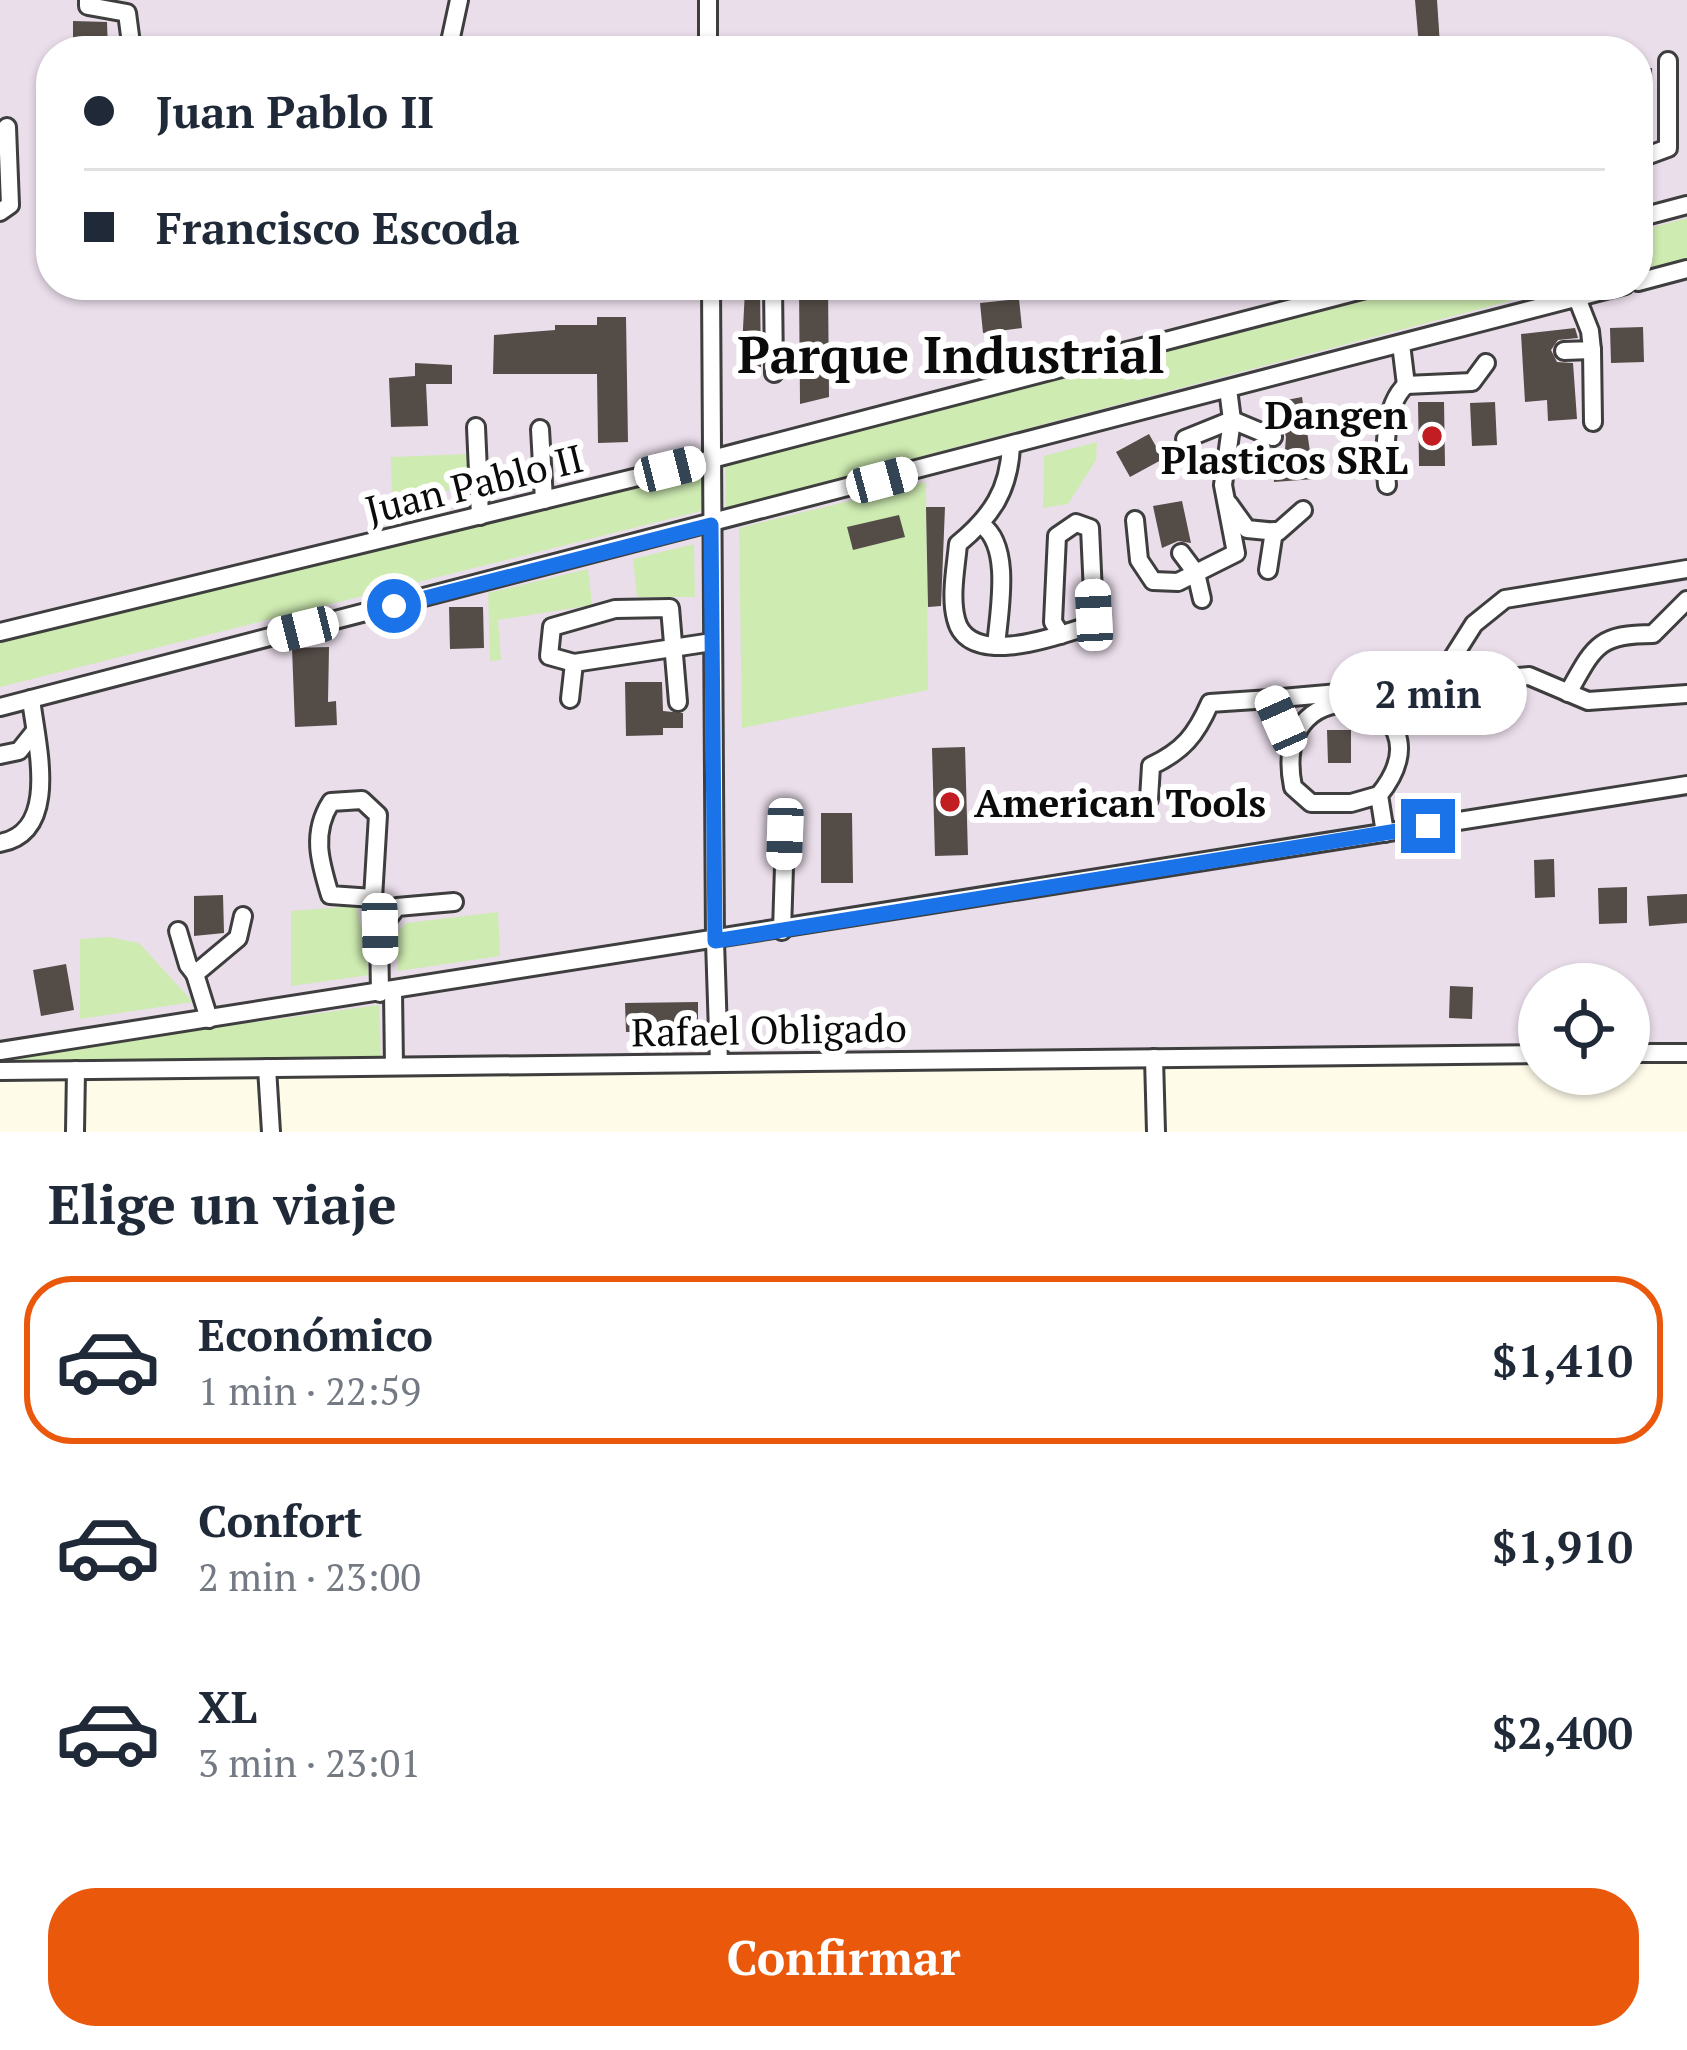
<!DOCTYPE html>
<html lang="es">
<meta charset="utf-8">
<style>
body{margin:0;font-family:"PT Serif",serif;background:#f6f6f7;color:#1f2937;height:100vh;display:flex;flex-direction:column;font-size:45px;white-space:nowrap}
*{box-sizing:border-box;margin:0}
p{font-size:39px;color:#747a83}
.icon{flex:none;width:66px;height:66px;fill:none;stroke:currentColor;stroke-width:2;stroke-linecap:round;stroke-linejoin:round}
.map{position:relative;height:1132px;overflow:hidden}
.sheet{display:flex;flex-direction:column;background:#fff;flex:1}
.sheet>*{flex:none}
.hud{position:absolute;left:36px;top:36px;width:1617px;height:264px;border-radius:48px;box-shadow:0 3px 9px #0004;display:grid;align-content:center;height:264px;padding:0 48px;background:#fff}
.fabs{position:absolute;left:1518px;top:963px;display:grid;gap:24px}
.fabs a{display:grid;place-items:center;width:132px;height:132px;border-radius:50%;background:#fff;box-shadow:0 3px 9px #0004;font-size:60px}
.end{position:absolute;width:54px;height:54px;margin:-27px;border:15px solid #1a73e8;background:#fff;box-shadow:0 0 0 6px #fff}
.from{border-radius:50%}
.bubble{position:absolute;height:84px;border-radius:42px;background:#fff;box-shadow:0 3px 9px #0004;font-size:39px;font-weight:600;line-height:84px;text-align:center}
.car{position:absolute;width:36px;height:72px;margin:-36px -18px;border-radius:15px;box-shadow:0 0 9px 3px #0007;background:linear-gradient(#fff 24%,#345 0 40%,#fff 0 76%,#345 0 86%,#fff 0)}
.hud b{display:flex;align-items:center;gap:42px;height:114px;font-size:45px}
.hud b+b{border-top:3px solid #e0e1e3}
.hud i{width:30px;height:30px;background:#1f2937}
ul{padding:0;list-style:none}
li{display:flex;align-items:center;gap:36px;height:168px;margin:0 24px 18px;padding:0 24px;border:6px solid transparent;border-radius:48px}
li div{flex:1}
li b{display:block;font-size:45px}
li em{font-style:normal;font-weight:600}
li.selected{border-color:#ea580c}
li>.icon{width:108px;height:108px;stroke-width:1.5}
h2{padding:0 48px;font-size:54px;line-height:144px}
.cta{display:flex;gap:24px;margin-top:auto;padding:24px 48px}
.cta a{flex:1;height:138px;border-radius:48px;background:#ea580c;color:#fff;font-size:48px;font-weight:600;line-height:138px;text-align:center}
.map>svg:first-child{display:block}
</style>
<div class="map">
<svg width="1687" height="1132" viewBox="0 0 1687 1132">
<rect width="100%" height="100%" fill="#fffbe9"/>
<!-- industrial -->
<path fill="#eadeeb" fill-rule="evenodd" d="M0,0h1687v1053h-58v-69h-90v70l-1539,17zM51,51h1587v234h-1587z"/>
<!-- green -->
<g fill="#ceebb1">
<path d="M1687,218v41l-49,13v-41z"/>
<path d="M1425,285h145l-844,223 -1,-44z"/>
<path d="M1097,442l-1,18 -28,44 -25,4 1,-52z"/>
<path d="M468,454l2,31 -78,20 -1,-48z"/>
<path d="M703,470l-2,41 -701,176v-46z"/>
<path d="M926,482l2,208 -186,38 -3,-200z"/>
<path d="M694,544l1,53h-58l-4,-38z"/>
<path d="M588,569l4,36 -94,15 3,40 -11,1 -2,-68z"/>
<path d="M357,906l12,69 -78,11v-75z"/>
<path d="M498,912l2,44 -102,15 -2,-38 10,-10z"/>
<path d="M108,937l31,6 54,59 -113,17v-80z"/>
<path d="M379,1005l2,55 -381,6v-9z"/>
</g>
<!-- building -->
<g fill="#544c47">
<path d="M1415,0h22l3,45 -21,1z"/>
<path d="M73,21l34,1 1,29h-35z"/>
<path d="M1638,68h14l1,52h-15z"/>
<path d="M799,285h29l1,112 -29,7z"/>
<path d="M745,290h15l1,77h-20z"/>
<path d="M1019,299l3,29 -39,5 -3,-30z"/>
<path d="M597,317h29l2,125 -30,1 -1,-69h-104l1,-39 61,-5v-5h42z"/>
<path d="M1643,327l1,35 -33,1 -1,-35z"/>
<path d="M1575,328l3,10 -20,2 -7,10 6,12 16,1 4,56 -29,2 -1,-21 -22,2 -4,-68z"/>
<path d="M415,363l37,2v19h-26l2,42 -37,1 -2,-49 26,-2z"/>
<path d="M1302,397l12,82 -40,3 -2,-19 12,-1 2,-25 -10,-35z"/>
<path d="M1418,402h26l1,64h-26z"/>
<path d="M1495,402l2,43 -25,1 -2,-43z"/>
<path d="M1149,434l14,25 -33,18 -14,-25z"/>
<path d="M1182,501l9,42 -13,-2 -16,7 -9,-42z"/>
<path d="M926,507h19l-4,99 -13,1z"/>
<path d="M899,515l6,22 -52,13 -6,-23z"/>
<path d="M449,607h34l1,41 -34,1z"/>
<path d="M329,647l-1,55 8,-1 1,24 -42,2 -3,-79z"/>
<path d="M625,682h37l1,29 20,2v15h-20v7l-37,1z"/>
<path d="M1327,730h24v33h-23z"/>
<path d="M965,747l3,108 -33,1 -3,-108z"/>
<path d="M821,813h31l1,70h-32z"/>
<path d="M1554,859l1,38 -20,1 -1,-38z"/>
<path d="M1627,887v36l-28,1 -1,-36z"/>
<path d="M1687,894v29l-38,3 -2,-30z"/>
<path d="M223,895l1,38 -30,3v-40z"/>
<path d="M66,964l8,46 -33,6 -8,-46z"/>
<path d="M1450,986l23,1 -1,32 -23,-1z"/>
<path d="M698,1002v29l-72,1 -1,-29z"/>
</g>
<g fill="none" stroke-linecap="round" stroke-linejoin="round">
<defs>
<g id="minor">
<path d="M88,0v6l39,7 5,38"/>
<path d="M708,0v51"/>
<path d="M448,51l11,-51"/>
<path d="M1638,159l30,-11v-87"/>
<path d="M0,212l10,-7 -3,-78"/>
<path d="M1638,218l49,-13"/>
<path d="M1638,282l49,-13"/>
<path d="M711,285l4,656 4,122"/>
<path d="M773,285l1,88"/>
<path d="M1401,344l5,41 66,-3 14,-19"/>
<path d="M1592,350l1,72"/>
<path d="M1564,351l28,-1 -2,-19 -13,-33"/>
<path d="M476,427l4,89"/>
<path d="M540,429l4,71"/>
<path d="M1185,439l47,-19 -4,-31"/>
<path d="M1011,446c-2,44 -19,70 -53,98 -2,23 -8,52 -2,75 12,51 104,16 135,6l3,-10 -4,-87 -14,-5 -19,13 -4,86 8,13"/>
<path d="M1387,485c-3,-29 -4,-79 19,-100"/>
<path d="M1229,504l18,25 31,3 25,-22"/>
<path d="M1135,520l4,40 14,21 25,1 58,-29 -13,-68 9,-65 41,17"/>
<path d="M982,525c30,22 17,86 14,121"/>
<path d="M1181,553l15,20 6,26"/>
<path d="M1268,570l6,-39"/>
<path d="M0,632l712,-173 669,-174"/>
<path d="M574,663l138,-21"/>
<path d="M1436,684l38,-60 31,-25 182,-30"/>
<path d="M1568,693c26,-46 29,-59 85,-59l34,-34"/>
<path d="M570,699l4,-36 -25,-7 3,-29 63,-18 55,-1 8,94"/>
<path d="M1270,699l259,-23 59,25 99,-7"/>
<path d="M0,707l1625,-422"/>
<path d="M0,755l19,-4 16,-20"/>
<path d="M1379,795l-28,8h-40l-18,-16c-26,-131 167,-92 86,8l6,38"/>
<path d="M1149,799l2,-33c32,-15 45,-31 59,-63l60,-4 21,45"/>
<path d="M0,843c61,-11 36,-100 31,-144"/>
<path d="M373,898l5,-83 -16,-15 -31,2c-20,31 -11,60 -1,93l43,3 6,32 1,63"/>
<path d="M379,930l18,-23 57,-5"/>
<path d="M178,931l10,34 7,9"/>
<path d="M782,931l3,-97"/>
<path d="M393,991l1,75"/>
<path d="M209,1019l-14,-45 43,-36 5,-22"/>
<path d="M0,1051l1687,-266"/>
<path d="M1629,1053h58"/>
<path d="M1154,1058l2,74"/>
<path d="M267,1068l4,64"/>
<path d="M0,1071l1539,-17"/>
<path d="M75,1132l1,-62"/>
</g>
</defs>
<!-- minor casing -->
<use href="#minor" stroke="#3e3e3e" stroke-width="22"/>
<!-- minor -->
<use href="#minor" stroke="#fff" stroke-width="16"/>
</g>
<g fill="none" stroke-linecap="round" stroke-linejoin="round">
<!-- route -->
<path stroke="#1a73e8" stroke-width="15" d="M394,606l317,-81 4,416 713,-115"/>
</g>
<!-- markers -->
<g fill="#c11d22" stroke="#fff" stroke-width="4.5">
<circle cx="1432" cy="436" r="12"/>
<circle cx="950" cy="802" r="12"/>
</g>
<g text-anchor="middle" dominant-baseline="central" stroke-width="12" stroke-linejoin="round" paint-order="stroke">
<!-- poi labels -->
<g font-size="39" font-weight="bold" fill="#0b0b0b" stroke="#fff" text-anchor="end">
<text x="1408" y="414">Dangen<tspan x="1408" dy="45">Plasticos SRL</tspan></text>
<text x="974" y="802" text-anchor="start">American Tools</text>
</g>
<!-- street labels -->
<g font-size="39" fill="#0b0b0b" stroke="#fff">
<text transform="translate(474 483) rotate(-14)">Juan Pablo II</text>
<text transform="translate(769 1029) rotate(-1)">Rafael Obligado</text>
</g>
<!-- district labels -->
<g font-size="51" font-weight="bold" fill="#0b0b0b" stroke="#fff">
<text x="951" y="354">Parque Industrial</text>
</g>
</g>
</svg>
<div class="fabs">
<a><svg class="icon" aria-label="locate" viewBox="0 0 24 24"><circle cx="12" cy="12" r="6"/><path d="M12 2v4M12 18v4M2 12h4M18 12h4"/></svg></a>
</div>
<i class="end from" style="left:394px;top:606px"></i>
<i class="end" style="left:1428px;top:826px"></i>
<div class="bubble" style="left:1329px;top:651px;width:198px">2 min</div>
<i class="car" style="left:670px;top:469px;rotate:76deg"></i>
<i class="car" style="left:882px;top:480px;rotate:75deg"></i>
<i class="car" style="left:1094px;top:615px;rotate:357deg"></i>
<i class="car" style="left:303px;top:629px;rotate:256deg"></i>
<i class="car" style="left:1281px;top:721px;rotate:336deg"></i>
<i class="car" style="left:785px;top:834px;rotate:182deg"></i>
<i class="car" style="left:380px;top:929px;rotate:179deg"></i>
<div class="hud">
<b><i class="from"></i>Juan Pablo II</b>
<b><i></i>Francisco Escoda</b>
</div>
</div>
<section class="sheet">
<h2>Elige un viaje</h2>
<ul>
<li class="selected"><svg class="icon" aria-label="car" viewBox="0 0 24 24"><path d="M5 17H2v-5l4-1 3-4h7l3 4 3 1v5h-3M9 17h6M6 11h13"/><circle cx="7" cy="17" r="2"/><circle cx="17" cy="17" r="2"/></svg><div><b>Económico</b><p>1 min · 22:59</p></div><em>$1,410</em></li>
<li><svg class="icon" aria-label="car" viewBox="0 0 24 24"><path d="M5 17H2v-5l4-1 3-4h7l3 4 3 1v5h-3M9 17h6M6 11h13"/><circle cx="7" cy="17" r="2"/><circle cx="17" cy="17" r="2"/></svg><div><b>Confort</b><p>2 min · 23:00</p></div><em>$1,910</em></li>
<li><svg class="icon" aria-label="car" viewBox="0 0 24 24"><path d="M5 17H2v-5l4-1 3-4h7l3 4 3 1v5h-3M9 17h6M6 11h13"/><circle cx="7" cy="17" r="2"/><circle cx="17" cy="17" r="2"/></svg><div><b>XL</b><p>3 min · 23:01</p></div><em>$2,400</em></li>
</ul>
<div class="cta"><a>Confirmar</a></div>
</section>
